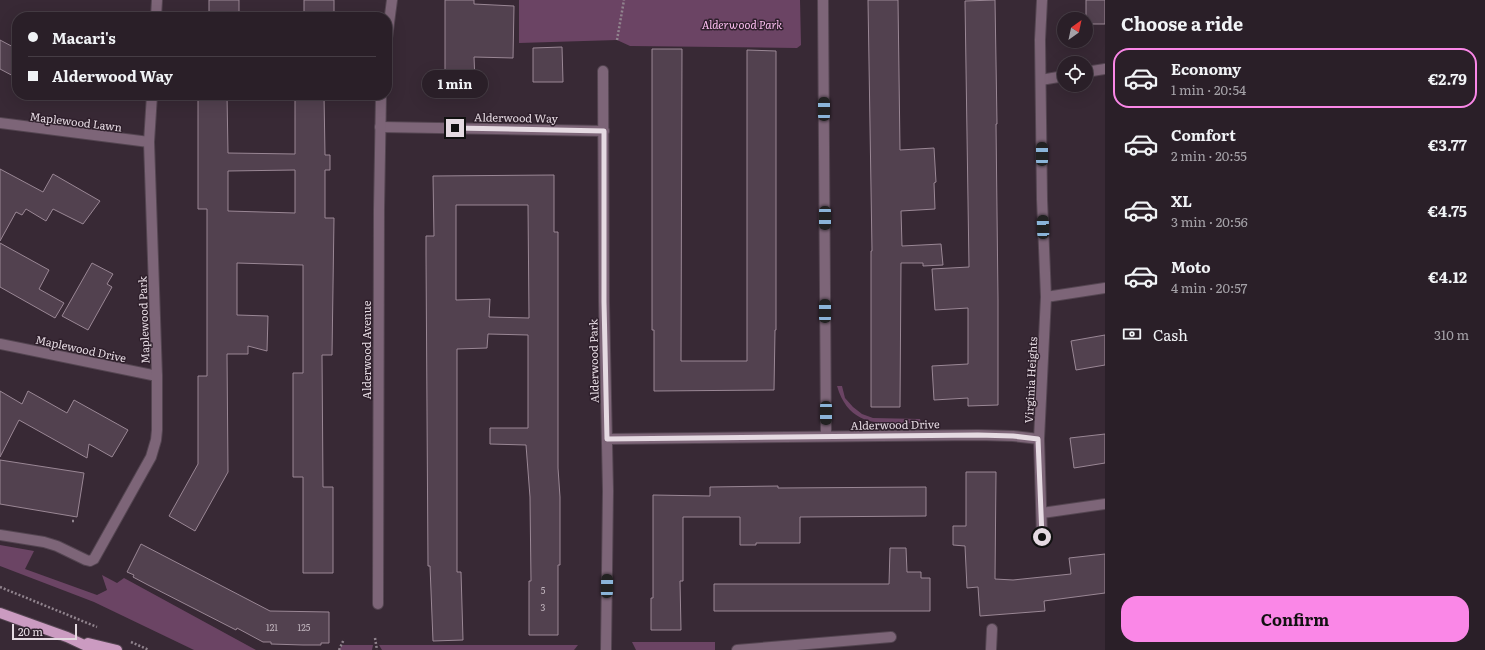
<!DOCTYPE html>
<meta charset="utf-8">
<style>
body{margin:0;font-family:Literata,serif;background:#362c34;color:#f1f3f6;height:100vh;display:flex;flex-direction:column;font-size:15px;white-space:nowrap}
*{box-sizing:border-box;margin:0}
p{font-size:13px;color:#a5a2a8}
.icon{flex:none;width:22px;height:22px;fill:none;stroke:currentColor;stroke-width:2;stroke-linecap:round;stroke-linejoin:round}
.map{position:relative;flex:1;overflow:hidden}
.side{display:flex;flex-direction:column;background:#2a1f28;width:380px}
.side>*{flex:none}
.top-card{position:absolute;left:12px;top:12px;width:380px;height:88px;border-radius:16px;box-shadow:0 4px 16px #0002,0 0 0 1px #463d45;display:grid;align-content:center;height:88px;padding:0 16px;background:#2a1f28}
.needle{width:26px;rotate:33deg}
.controls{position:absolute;left:1057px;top:12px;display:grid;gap:8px}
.controls a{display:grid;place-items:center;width:36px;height:36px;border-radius:50%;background:#2a1f28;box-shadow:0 4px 16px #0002,0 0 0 1px #463d45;font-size:20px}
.scale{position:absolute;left:12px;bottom:10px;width:65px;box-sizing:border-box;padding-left:4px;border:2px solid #e5dae2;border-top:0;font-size:11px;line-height:14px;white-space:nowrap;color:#e5dae2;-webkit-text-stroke:3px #2e1f2b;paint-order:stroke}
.end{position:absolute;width:18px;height:18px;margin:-9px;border:5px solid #e5dae2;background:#111;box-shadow:0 0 0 2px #111}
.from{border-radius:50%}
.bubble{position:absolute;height:28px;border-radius:14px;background:#2a1f28;box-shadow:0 4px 16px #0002,0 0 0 1px #463d45;font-size:13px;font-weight:700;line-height:28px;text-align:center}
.car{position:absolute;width:12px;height:24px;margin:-12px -6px;border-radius:5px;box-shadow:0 0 3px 1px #0007;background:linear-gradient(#222 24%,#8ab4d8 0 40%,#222 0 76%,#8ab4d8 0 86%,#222 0)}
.top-card b{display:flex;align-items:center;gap:14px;height:38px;font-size:15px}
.top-card b+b{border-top:1px solid #463d45}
.top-card i{width:10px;height:10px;background:#f1f3f6}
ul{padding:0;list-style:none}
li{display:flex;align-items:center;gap:12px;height:60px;margin:0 8px 6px;padding:0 8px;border:2px solid transparent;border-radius:16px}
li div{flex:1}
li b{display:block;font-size:15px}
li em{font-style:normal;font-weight:700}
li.current{border-color:#fa87e7}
li>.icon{width:36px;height:36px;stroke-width:1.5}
h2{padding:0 16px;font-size:18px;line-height:48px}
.pay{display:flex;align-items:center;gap:10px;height:44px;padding:0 16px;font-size:15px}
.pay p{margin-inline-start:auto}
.cta{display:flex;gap:8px;margin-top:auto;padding:8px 16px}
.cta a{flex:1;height:46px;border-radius:16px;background:#fa87e7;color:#111;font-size:16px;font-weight:700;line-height:46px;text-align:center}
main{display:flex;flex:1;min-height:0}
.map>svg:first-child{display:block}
</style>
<main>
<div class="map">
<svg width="1105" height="650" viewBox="0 0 1105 650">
<rect width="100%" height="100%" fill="#382935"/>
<!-- green -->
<g fill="#6b4464">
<path d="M519,0h281l1,45 -4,3 -167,-2 -13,-6 -98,3z"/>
<path d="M837,386h5l3,12 8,9 9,7 11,4 47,1 1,4c-37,0 -71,7 -84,-37z"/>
<path d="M0,545l34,6 -9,18 72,26 10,-5 -5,-15 15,8 7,-5 132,72h-62l-100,-48 -94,-36z"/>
<path d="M632,642h83v8h-79z"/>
<path d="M343,645h30l-1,5h-34z"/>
<path d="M379,645h199l-4,5h-192z"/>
</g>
<!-- building -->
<g fill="#52414f" stroke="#9a8795" fill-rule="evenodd">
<rect x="209" y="0" width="30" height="17"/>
<rect x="304" y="0" width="30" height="17"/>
<path d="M445,0h29v4l40,2 -1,52 -39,-1 1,24h-30z"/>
<path d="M868,0h30l2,150 34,-2 2,34 -2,1 1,26 -34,2 1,35 39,-2 2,21 -20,1v-3h-22l-1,144h-29v-156h1z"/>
<path d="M995,0l2,124h-1l2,175v106l-30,1v-8l-34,2 -2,-34 36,-2v-56l-33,2 -3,-41 37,-2 -4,-266z"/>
<rect x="1086" y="0" width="19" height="24"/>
<path d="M0,40l17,9v29l-17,-9z"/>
<path d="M562,47l1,35h-30v-34z"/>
<path d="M652,49h30l-1,312h66v-311l29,1v279h-1l-1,60 -120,1v-61h-2z"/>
<path d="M198,95h29l1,58 67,1v-59h29l1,60h5v15h-5v48h9l-2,137h-10l1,132h10v86h-30v-96h-10v-104h10v-108l-66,-2v52l31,1 -1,35 -19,-5v8h-21l1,118 -33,59 -26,-15 29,-52v-88h9v-167h-9zM295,170v43l-67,-2v-40z"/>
<path d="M0,169l43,23 10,-18 47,27 -17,23 -30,-15 -7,12 -20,-12 -4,6 -6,-3 -16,29z"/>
<path d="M554,175v57h4v236l2,29v68h-2v70h-29v-54h2l-1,-84 -4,-52 -36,-1v-16h38v-93l-40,-1 -1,14 -30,1v223h4l2,68 -30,1 -3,-75h-2l-2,-312v-18h8l-1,-60zM456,205h72l1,113 -40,-1 1,-18 -34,1z"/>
<path d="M0,243l49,27 -10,19 25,14 -9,15 -55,-31z"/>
<path d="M92,263l21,11 -6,10 5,3 -24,43 -26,-14z"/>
<path d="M1105,335v30l-29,5 -5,-29z"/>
<path d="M0,391l22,13 6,-13 39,22 7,-13 54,30 -16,27 -23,-13 -2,14 -68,-38 -19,37z"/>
<path d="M1105,434v29l-31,5 -4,-30z"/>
<path d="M0,460l84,13 -7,44 -77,-13z"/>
<path d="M966,472h30l-1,107 18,1 58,-6 -2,-16 36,-4v39l-61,8 1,10 -65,5 -2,-29 -11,1 -2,-42 -12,-1v-19h13z"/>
<path d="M778,486v2l148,-1v29l-126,1v26h-44v2h-16v-28h-57v64h-3l1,49h-30v-32h2v-103l57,1v-9z"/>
<path d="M141,544l129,67 59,1v31h-8v2h-18l-32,-1v-2h-8l-26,-14 -1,2 -88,-45 -15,-8 1,-2 -7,-3z"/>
<path d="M890,548h16l1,24h14v6h9v33h-216v-27h175z"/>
</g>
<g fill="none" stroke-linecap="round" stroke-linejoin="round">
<defs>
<g id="minor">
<path d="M823,0l3,436"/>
<path d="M156,17l1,-17"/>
<path d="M387,38l5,-38"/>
<path d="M603,71l1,231 4,189 -2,159"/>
<path d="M1086,72l19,-3"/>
<path d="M1041,80l23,-4"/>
<path d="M0,123l149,19"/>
<path d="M380,127l224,4"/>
<path d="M1046,297l59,-9"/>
<path d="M0,344l157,32"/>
<path d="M607,439l371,-4 35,1 26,3"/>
<path d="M1042,513l63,-9"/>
<path d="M0,535l44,7 13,4 29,14 4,1 4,-2 57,-102 5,-17 1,-10v-54l-8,-234 3,-47"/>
<path d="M1042,537l-3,-98 7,-142 -4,-98 -2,-159 2,-40"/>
<path d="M378,604l1,-395 2,-114"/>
<path d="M737,650l154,-13"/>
<path d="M991,650l1,-21"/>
</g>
<g id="major">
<path d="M0,613l67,24 28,13"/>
<path d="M88,643l29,7"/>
</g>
</defs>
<!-- minor casing -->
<use href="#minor" stroke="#544551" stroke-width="12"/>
<!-- major casing -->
<use href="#major" stroke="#544551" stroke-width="12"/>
<!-- path -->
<g stroke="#91848e" stroke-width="2.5" stroke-dasharray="2 2" stroke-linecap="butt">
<path d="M617,40l7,-40"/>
<path d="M72,521h2"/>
<path d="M0,587l97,40"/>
<path d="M375,638l2,12"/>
<path d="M131,642l18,8"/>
<path d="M339,650l5,-11"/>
</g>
<!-- minor -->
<use href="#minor" stroke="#7d6578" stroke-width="10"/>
<!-- major -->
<use href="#major" stroke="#cb9bc1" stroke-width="10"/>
</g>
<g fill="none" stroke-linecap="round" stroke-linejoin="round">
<!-- route -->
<path stroke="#e5dae2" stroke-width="5" d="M455,128l149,3v171l3,137 371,-4 35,1 25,3 4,98"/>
</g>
<g text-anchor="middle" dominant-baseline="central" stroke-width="3" stroke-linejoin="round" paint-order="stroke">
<!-- number labels -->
<g font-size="9" fill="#c0b4bd">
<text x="543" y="590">5</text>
<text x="543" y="607">3</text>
<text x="272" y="627">121</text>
<text x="304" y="627">125</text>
</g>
<!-- park labels -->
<g font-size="11" font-style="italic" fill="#fbbdef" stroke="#2e1f2b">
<text x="742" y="24">Alderwood Park</text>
</g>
<!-- street labels -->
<g font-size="11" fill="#e5dae2" stroke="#2e1f2b">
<text transform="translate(516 117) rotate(1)">Alderwood Way</text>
<text transform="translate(76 121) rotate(7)">Maplewood Lawn</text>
<text transform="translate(143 320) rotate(-92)">Maplewood Park</text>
<text transform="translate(81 348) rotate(12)">Maplewood Drive</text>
<text transform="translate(366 350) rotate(-90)">Alderwood Avenue</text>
<text transform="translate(593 361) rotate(-91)">Alderwood Park</text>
<text transform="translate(1030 380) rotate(-87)">Virginia Heights</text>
<text transform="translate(895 424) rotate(-1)">Alderwood Drive</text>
</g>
</g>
</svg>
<div class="controls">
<a><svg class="needle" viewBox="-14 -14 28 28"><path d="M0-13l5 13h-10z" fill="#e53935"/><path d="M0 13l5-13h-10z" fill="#a5a2a8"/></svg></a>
<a><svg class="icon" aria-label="locate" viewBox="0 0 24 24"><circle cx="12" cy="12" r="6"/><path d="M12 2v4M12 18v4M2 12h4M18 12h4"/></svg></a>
</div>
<div class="scale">20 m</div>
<i class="end from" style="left:1042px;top:537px"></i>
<i class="end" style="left:455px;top:128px"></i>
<div class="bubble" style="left:422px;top:70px;width:66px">1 min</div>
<i class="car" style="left:824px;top:109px;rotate:0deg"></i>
<i class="car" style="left:1042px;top:154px;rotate:0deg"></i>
<i class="car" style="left:825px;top:218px;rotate:180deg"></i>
<i class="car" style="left:1043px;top:227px;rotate:358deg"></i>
<i class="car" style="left:825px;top:311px;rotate:0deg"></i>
<i class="car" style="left:826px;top:413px;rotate:180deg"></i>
<i class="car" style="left:607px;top:586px;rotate:1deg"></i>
<div class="top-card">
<b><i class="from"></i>Macari's</b>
<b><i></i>Alderwood Way</b>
</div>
</div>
<section class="side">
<h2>Choose a ride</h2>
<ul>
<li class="current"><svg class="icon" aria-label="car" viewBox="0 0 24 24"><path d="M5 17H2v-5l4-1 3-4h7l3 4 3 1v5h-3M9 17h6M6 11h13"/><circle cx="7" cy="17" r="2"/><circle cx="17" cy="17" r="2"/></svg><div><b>Economy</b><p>1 min · 20:54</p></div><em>€2.79</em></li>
<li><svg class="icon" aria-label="car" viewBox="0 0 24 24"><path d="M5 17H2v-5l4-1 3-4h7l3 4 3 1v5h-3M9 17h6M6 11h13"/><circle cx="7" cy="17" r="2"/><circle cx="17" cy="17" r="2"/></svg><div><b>Comfort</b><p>2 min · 20:55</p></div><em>€3.77</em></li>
<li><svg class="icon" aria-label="car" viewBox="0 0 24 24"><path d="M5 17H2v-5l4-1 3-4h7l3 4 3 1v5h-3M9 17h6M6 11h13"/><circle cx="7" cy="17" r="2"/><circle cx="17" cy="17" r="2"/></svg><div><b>XL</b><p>3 min · 20:56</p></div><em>€4.75</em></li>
<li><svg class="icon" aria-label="car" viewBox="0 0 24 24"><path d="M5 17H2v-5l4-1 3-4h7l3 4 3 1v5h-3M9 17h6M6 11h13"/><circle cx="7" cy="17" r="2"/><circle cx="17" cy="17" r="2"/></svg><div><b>Moto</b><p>4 min · 20:57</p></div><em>€4.12</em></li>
</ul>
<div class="pay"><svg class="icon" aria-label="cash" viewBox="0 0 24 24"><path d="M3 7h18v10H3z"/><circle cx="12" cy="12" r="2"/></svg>Cash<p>310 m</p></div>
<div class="cta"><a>Confirm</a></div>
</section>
</main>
